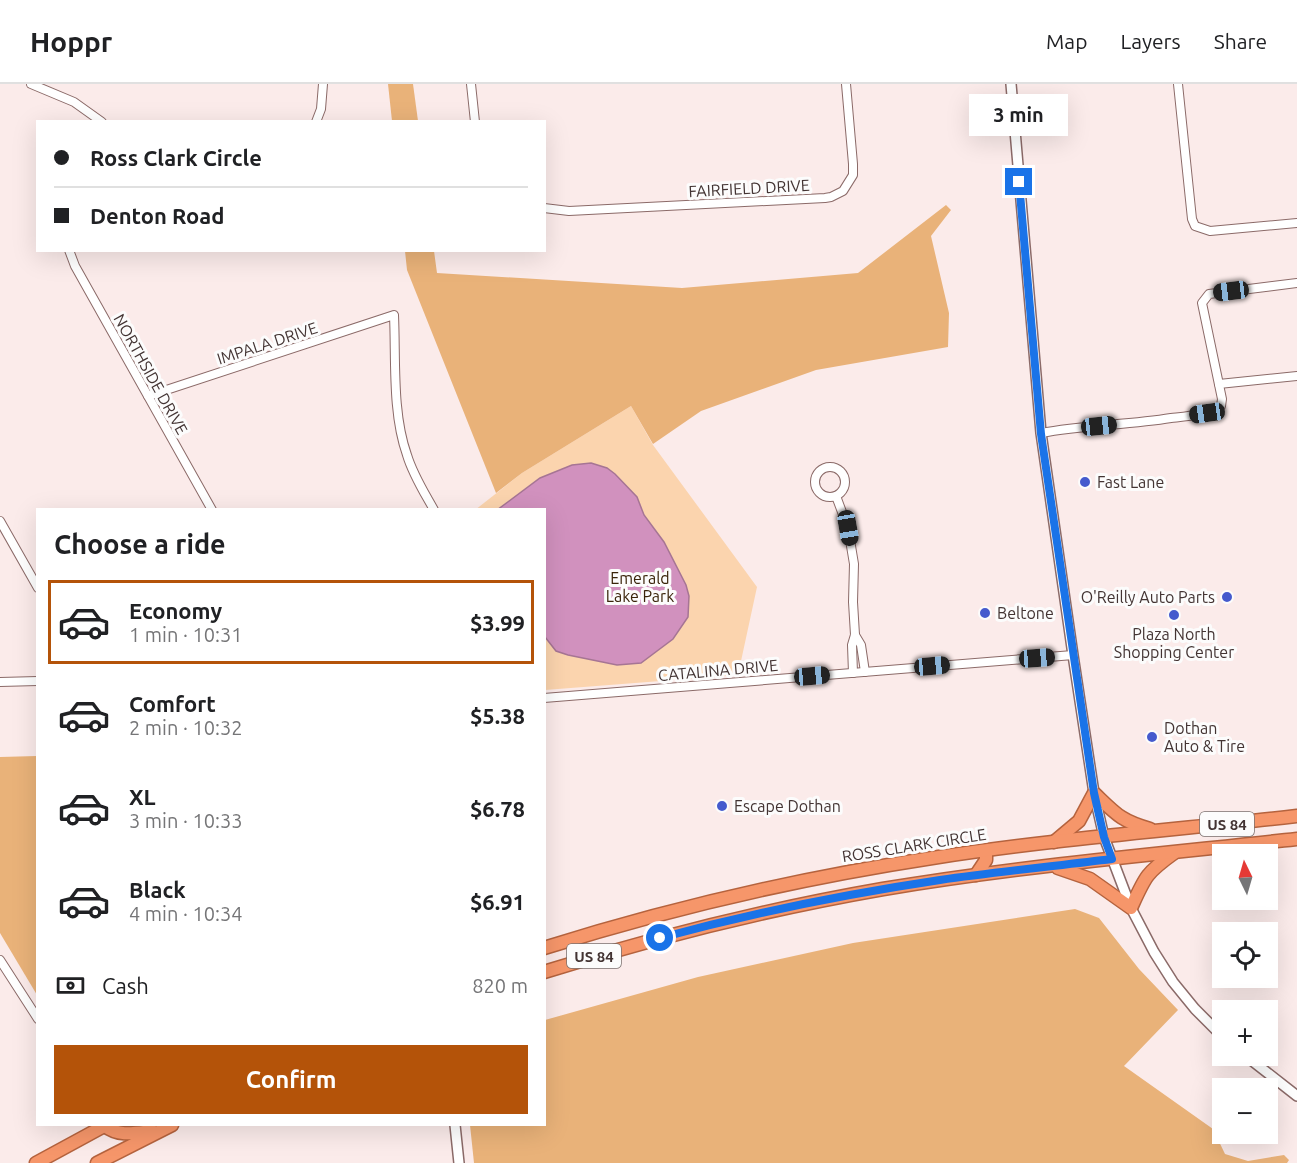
<!DOCTYPE html>
<meta charset="utf-8">
<style>
body{margin:0;font-family:Ubuntu,sans-serif;background:#f6f6f6;color:#202124;height:100vh;display:flex;flex-direction:column;font-size:22px;white-space:nowrap}
*{box-sizing:border-box;margin:0}
p{font-size:20px;color:#757577}
.icon{flex:none;width:33px;height:33px;fill:none;stroke:currentColor;stroke-width:2;stroke-linecap:round;stroke-linejoin:round}
.map{position:relative;flex:1;overflow:hidden}
.drawer{position:absolute;left:36px;top:424px;width:510px;height:618px;display:flex;flex-direction:column;background:#fff;border-radius:0px;box-shadow:0 6px 24px #0002}
.drawer>*{flex:none}
.guide{position:absolute;left:36px;top:36px;width:510px;height:132px;border-radius:0px;box-shadow:0 6px 24px #0002;display:grid;align-content:center;height:132px;padding:0 18px;background:#fff}
.needle{width:39px;rotate:355deg}
.fabs{position:absolute;left:1212px;top:760px;display:grid;gap:12px}
.fabs a{display:grid;place-items:center;width:66px;height:66px;border-radius:0px;background:#fff;box-shadow:0 6px 24px #0002;font-size:30px}
.end{position:absolute;width:27px;height:27px;margin:-14px;border:8px solid #1a73e8;background:#fff;box-shadow:0 0 0 3px #fff}
.from{border-radius:50%}
.bubble{position:absolute;height:42px;border-radius:0px;background:#fff;box-shadow:0 6px 24px #0002;font-size:20px;font-weight:600;line-height:42px;text-align:center}
.car{position:absolute;width:18px;height:36px;margin:-18px -9px;border-radius:8px;box-shadow:0 0 4px 2px #0007;background:linear-gradient(#222 24%,#8ab4d8 0 40%,#222 0 76%,#8ab4d8 0 86%,#222 0)}
.guide b{display:flex;align-items:center;gap:21px;height:57px;font-size:22px}
.guide b+b{border-top:2px solid #e0e0e0}
.guide i{width:15px;height:15px;background:#202124}
ul{padding:0;list-style:none}
li{display:flex;align-items:center;gap:18px;height:84px;margin:0 12px 9px;padding:0 6px;border:3px solid transparent;border-radius:0px}
li div{flex:1}
li b{display:block;font-size:22px}
li em{font-style:normal;font-weight:600}
li.on{border-color:#b45309}
li>.icon{width:54px;height:54px;stroke-width:1.5}
h2{padding:0 18px;font-size:27px;line-height:72px}
.pay{display:flex;align-items:center;gap:15px;height:66px;padding:0 18px;font-size:22px}
.pay p{margin-inline-start:auto}
.action{display:flex;gap:12px;margin-top:auto;padding:12px 18px}
.action a{flex:1;height:69px;border-radius:0px;background:#b45309;color:#fff;font-size:24px;font-weight:600;line-height:69px;text-align:center}
header{display:flex;align-items:center;gap:36px;box-sizing:border-box;height:84px;padding:0 30px;background:#fff;border-bottom:2px solid #e0e0e0}
header strong{font-size:28px}
nav{display:flex;gap:33px;margin-inline-start:auto;font-size:21px}
.map>svg:first-child{display:block}
</style>
<header>
<strong>Hoppr</strong>
<nav><a>Map</a><a>Layers</a><a>Share</a></nav>
</header>
<div class="map">
<svg width="1297" height="1079" viewBox="0 0 1297 1079">
<rect width="100%" height="100%" fill="#fbebea"/>
<!-- green -->
<path fill="#fbd4ae" d="M631,322l22,39 104,142 -19,88 -193,15 -1,-180h-69l47,-37z"/>
<!-- forest -->
<g fill="#e9b279">
<path d="M388,0h25l5,37h-26z"/>
<path d="M946,121l5,5 -20,26 18,77 -1,34 -132,23 -115,41 -48,33 -22,-38 -109,67 -26,20 -89,-223 -2,-19h29l3,22 245,15 176,-15z"/>
<path d="M37,672h1l-1,239 -37,-62v-176z"/>
<path d="M1075,825l24,9 40,51 39,41 -54,56 89,63 12,25 23,7 36,-6 5,5 -2,3h-813l-4,-38h74l1,-105 153,-43 155,-34z"/>
</g>
<!-- water -->
<path fill="#d191be" stroke="#a67594" stroke-width="1.5" d="M591,379l16,5 8,6 22,23 7,18 20,27 22,43 3,11 -1,21 -15,22 -32,24 -24,2 -49,-10 -12,-4 -11,-14 -1,-127h-47l43,-32 32,-13z"/>
<g fill="none" stroke-linecap="round" stroke-linejoin="round">
<defs>
<g id="minor">
<path d="M31,0l43,18 28,20"/>
<path d="M471,0l4,38"/>
<path d="M1178,0l14,135 3,7 15,5 87,-8"/>
<path d="M316,38l5,-13 2,-25"/>
<path d="M544,124l25,3 256,-13 6,-1 12,-6 10,-16v-11l-7,-80"/>
<path d="M69,166l6,16 137,244"/>
<path d="M1219,300l78,-8"/>
<path d="M148,312l246,-81c2,45 -2,98 13,140 6,20 17,37 27,55"/>
<path d="M1041,349c43,-8 87,-8 130,-15 18,-2 35,-3 50,-12l1,-7 -20,-96 7,-9 88,-11"/>
<circle cx="830" cy="398" r="15"/>
<path d="M836,412l12,32 6,36 -1,38 2,33 -3,10 1,28"/>
<path d="M0,437l38,67"/>
<path d="M855,551l6,10 4,27"/>
<path d="M0,598l38,-1"/>
<path d="M544,614l529,-43"/>
<path d="M0,876l38,59"/>
</g>
<g id="tertiary">
<path d="M1011,0l30,349 32,222 21,138 10,44 27,71 23,44 19,30 22,27 27,27"/>
<path d="M1246,972l51,40"/>
<path d="M455,1041l4,38"/>
</g>
<g id="trunk">
<path d="M1054,758l25,-21 15,-28c22,21 27,28 56,36"/>
<path d="M1058,784l32,11 41,29c14,-31 15,-35 43,-55"/>
<path d="M976,791l10,-15v-9"/>
<path d="M544,864c127,-40 257,-70 388,-90 121,-19 244,-28 365,-42"/>
<path d="M544,888c112,-35 224,-63 339,-83 137,-23 276,-35 414,-50"/>
<path d="M105,1042c14,11 30,7 47,5"/>
<path d="M36,1079l70,-38"/>
<path d="M97,1079l75,-38"/>
</g>
</defs>
<!-- minor casing -->
<use href="#minor" stroke="#8b6a68" stroke-width="10"/>
<!-- tertiary casing -->
<use href="#tertiary" stroke="#8b6a68" stroke-width="12"/>
<!-- trunk casing -->
<use href="#trunk" stroke="#b5633e" stroke-width="15"/>
<!-- minor -->
<use href="#minor" stroke="#fff" stroke-width="8"/>
<!-- tertiary -->
<use href="#tertiary" stroke="#fff" stroke-width="9"/>
<!-- trunk -->
<use href="#trunk" stroke="#f6966a" stroke-width="12"/>
</g>
<g fill="none" stroke-linecap="round" stroke-linejoin="round">
<!-- route -->
<path stroke="#1a73e8" stroke-width="8" d="M660,854c92,-25 186,-44 280,-58 57,-8 115,-14 172,-21l-8,-22 -10,-44 -53,-359 -22,-252"/>
</g>
<!-- markers -->
<g fill="#455acd" stroke="#fcfcfc" stroke-width="2">
<circle cx="1085" cy="398" r="6"/>
<circle cx="1227" cy="513" r="6"/>
<circle cx="985" cy="529" r="6"/>
<circle cx="1174" cy="531" r="6"/>
<circle cx="1152" cy="653" r="6"/>
<circle cx="722" cy="722" r="6"/>
</g>
<g text-anchor="middle" dominant-baseline="central" stroke-width="6" stroke-linejoin="round" paint-order="stroke">
<!-- shield labels -->
<g fill="#fcfcfc" stroke="#7a706f" stroke-width="1.5">
<rect x="1200" y="728" width="54" height="24" rx="4.5"/>
<rect x="567" y="860" width="54" height="24" rx="4.5"/>
</g>
<g font-size="15" font-weight="bold" fill="#433433">
<text x="1227" y="740">US 84</text>
<text x="594" y="872">US 84</text>
</g>
<!-- street labels -->
<g font-size="16" fill="#433433" stroke="#fcfcfc">
<text transform="translate(749 104) rotate(-3)">FAIRFIELD DRIVE</text>
<text transform="translate(267 259) rotate(-18)">IMPALA DRIVE</text>
<text transform="translate(151 290) rotate(61)">NORTHSIDE DRIVE</text>
<text transform="translate(718 586) rotate(-5)">CATALINA DRIVE</text>
<text transform="translate(914 761) rotate(-9)">ROSS CLARK CIRCLE</text>
</g>
<!-- poi labels -->
<g font-size="16" fill="#433433" stroke="#fcfcfc" text-anchor="start">
<text x="1097" y="398">Fast Lane</text>
<text x="1215" y="513" text-anchor="end">O'Reilly Auto Parts</text>
<text x="997" y="529">Beltone</text>
<text x="1174" y="550" text-anchor="middle">Plaza North<tspan x="1174" dy="18">Shopping Center</tspan></text>
<text x="1164" y="644">Dothan<tspan x="1164" dy="18">Auto &amp; Tire</tspan></text>
<text x="734" y="722">Escape Dothan</text>
</g>
<!-- park labels -->
<g font-size="16" fill="#3a240a" stroke="#fcfcfc">
<text x="640" y="494">Emerald<tspan x="640" dy="18">Lake Park</tspan></text>
</g>
</g>
</svg>
<div class="fabs">
<a><svg class="needle" viewBox="-14 -14 28 28"><path d="M0-13l5 13h-10z" fill="#e53935"/><path d="M0 13l5-13h-10z" fill="#757577"/></svg></a>
<a><svg class="icon" aria-label="locate" viewBox="0 0 24 24"><circle cx="12" cy="12" r="6"/><path d="M12 2v4M12 18v4M2 12h4M18 12h4"/></svg></a>
<a>+</a>
<a>−</a>
</div>
<i class="end from" style="left:660px;top:854px"></i>
<i class="end" style="left:1019px;top:98px"></i>
<div class="bubble" style="left:969px;top:10px;width:99px">3 min</div>
<i class="car" style="left:1231px;top:207px;rotate:263deg"></i>
<i class="car" style="left:1207px;top:329px;rotate:262deg"></i>
<i class="car" style="left:1099px;top:342px;rotate:84deg"></i>
<i class="car" style="left:848px;top:444px;rotate:170deg"></i>
<i class="car" style="left:1037px;top:574px;rotate:86deg"></i>
<i class="car" style="left:932px;top:582px;rotate:85deg"></i>
<i class="car" style="left:812px;top:592px;rotate:85deg"></i>
<div class="guide">
<b><i class="from"></i>Ross Clark Circle</b>
<b><i></i>Denton Road</b>
</div>
<section class="drawer">
<h2>Choose a ride</h2>
<ul>
<li class="on"><svg class="icon" aria-label="car" viewBox="0 0 24 24"><path d="M5 17H2v-5l4-1 3-4h7l3 4 3 1v5h-3M9 17h6M6 11h13"/><circle cx="7" cy="17" r="2"/><circle cx="17" cy="17" r="2"/></svg><div><b>Economy</b><p>1 min · 10:31</p></div><em>$3.99</em></li>
<li><svg class="icon" aria-label="car" viewBox="0 0 24 24"><path d="M5 17H2v-5l4-1 3-4h7l3 4 3 1v5h-3M9 17h6M6 11h13"/><circle cx="7" cy="17" r="2"/><circle cx="17" cy="17" r="2"/></svg><div><b>Comfort</b><p>2 min · 10:32</p></div><em>$5.38</em></li>
<li><svg class="icon" aria-label="car" viewBox="0 0 24 24"><path d="M5 17H2v-5l4-1 3-4h7l3 4 3 1v5h-3M9 17h6M6 11h13"/><circle cx="7" cy="17" r="2"/><circle cx="17" cy="17" r="2"/></svg><div><b>XL</b><p>3 min · 10:33</p></div><em>$6.78</em></li>
<li><svg class="icon" aria-label="car" viewBox="0 0 24 24"><path d="M5 17H2v-5l4-1 3-4h7l3 4 3 1v5h-3M9 17h6M6 11h13"/><circle cx="7" cy="17" r="2"/><circle cx="17" cy="17" r="2"/></svg><div><b>Black</b><p>4 min · 10:34</p></div><em>$6.91</em></li>
</ul>
<div class="pay"><svg class="icon" aria-label="cash" viewBox="0 0 24 24"><path d="M3 7h18v10H3z"/><circle cx="12" cy="12" r="2"/></svg>Cash<p>820 m</p></div>
<div class="action"><a>Confirm</a></div>
</section>
</div>
